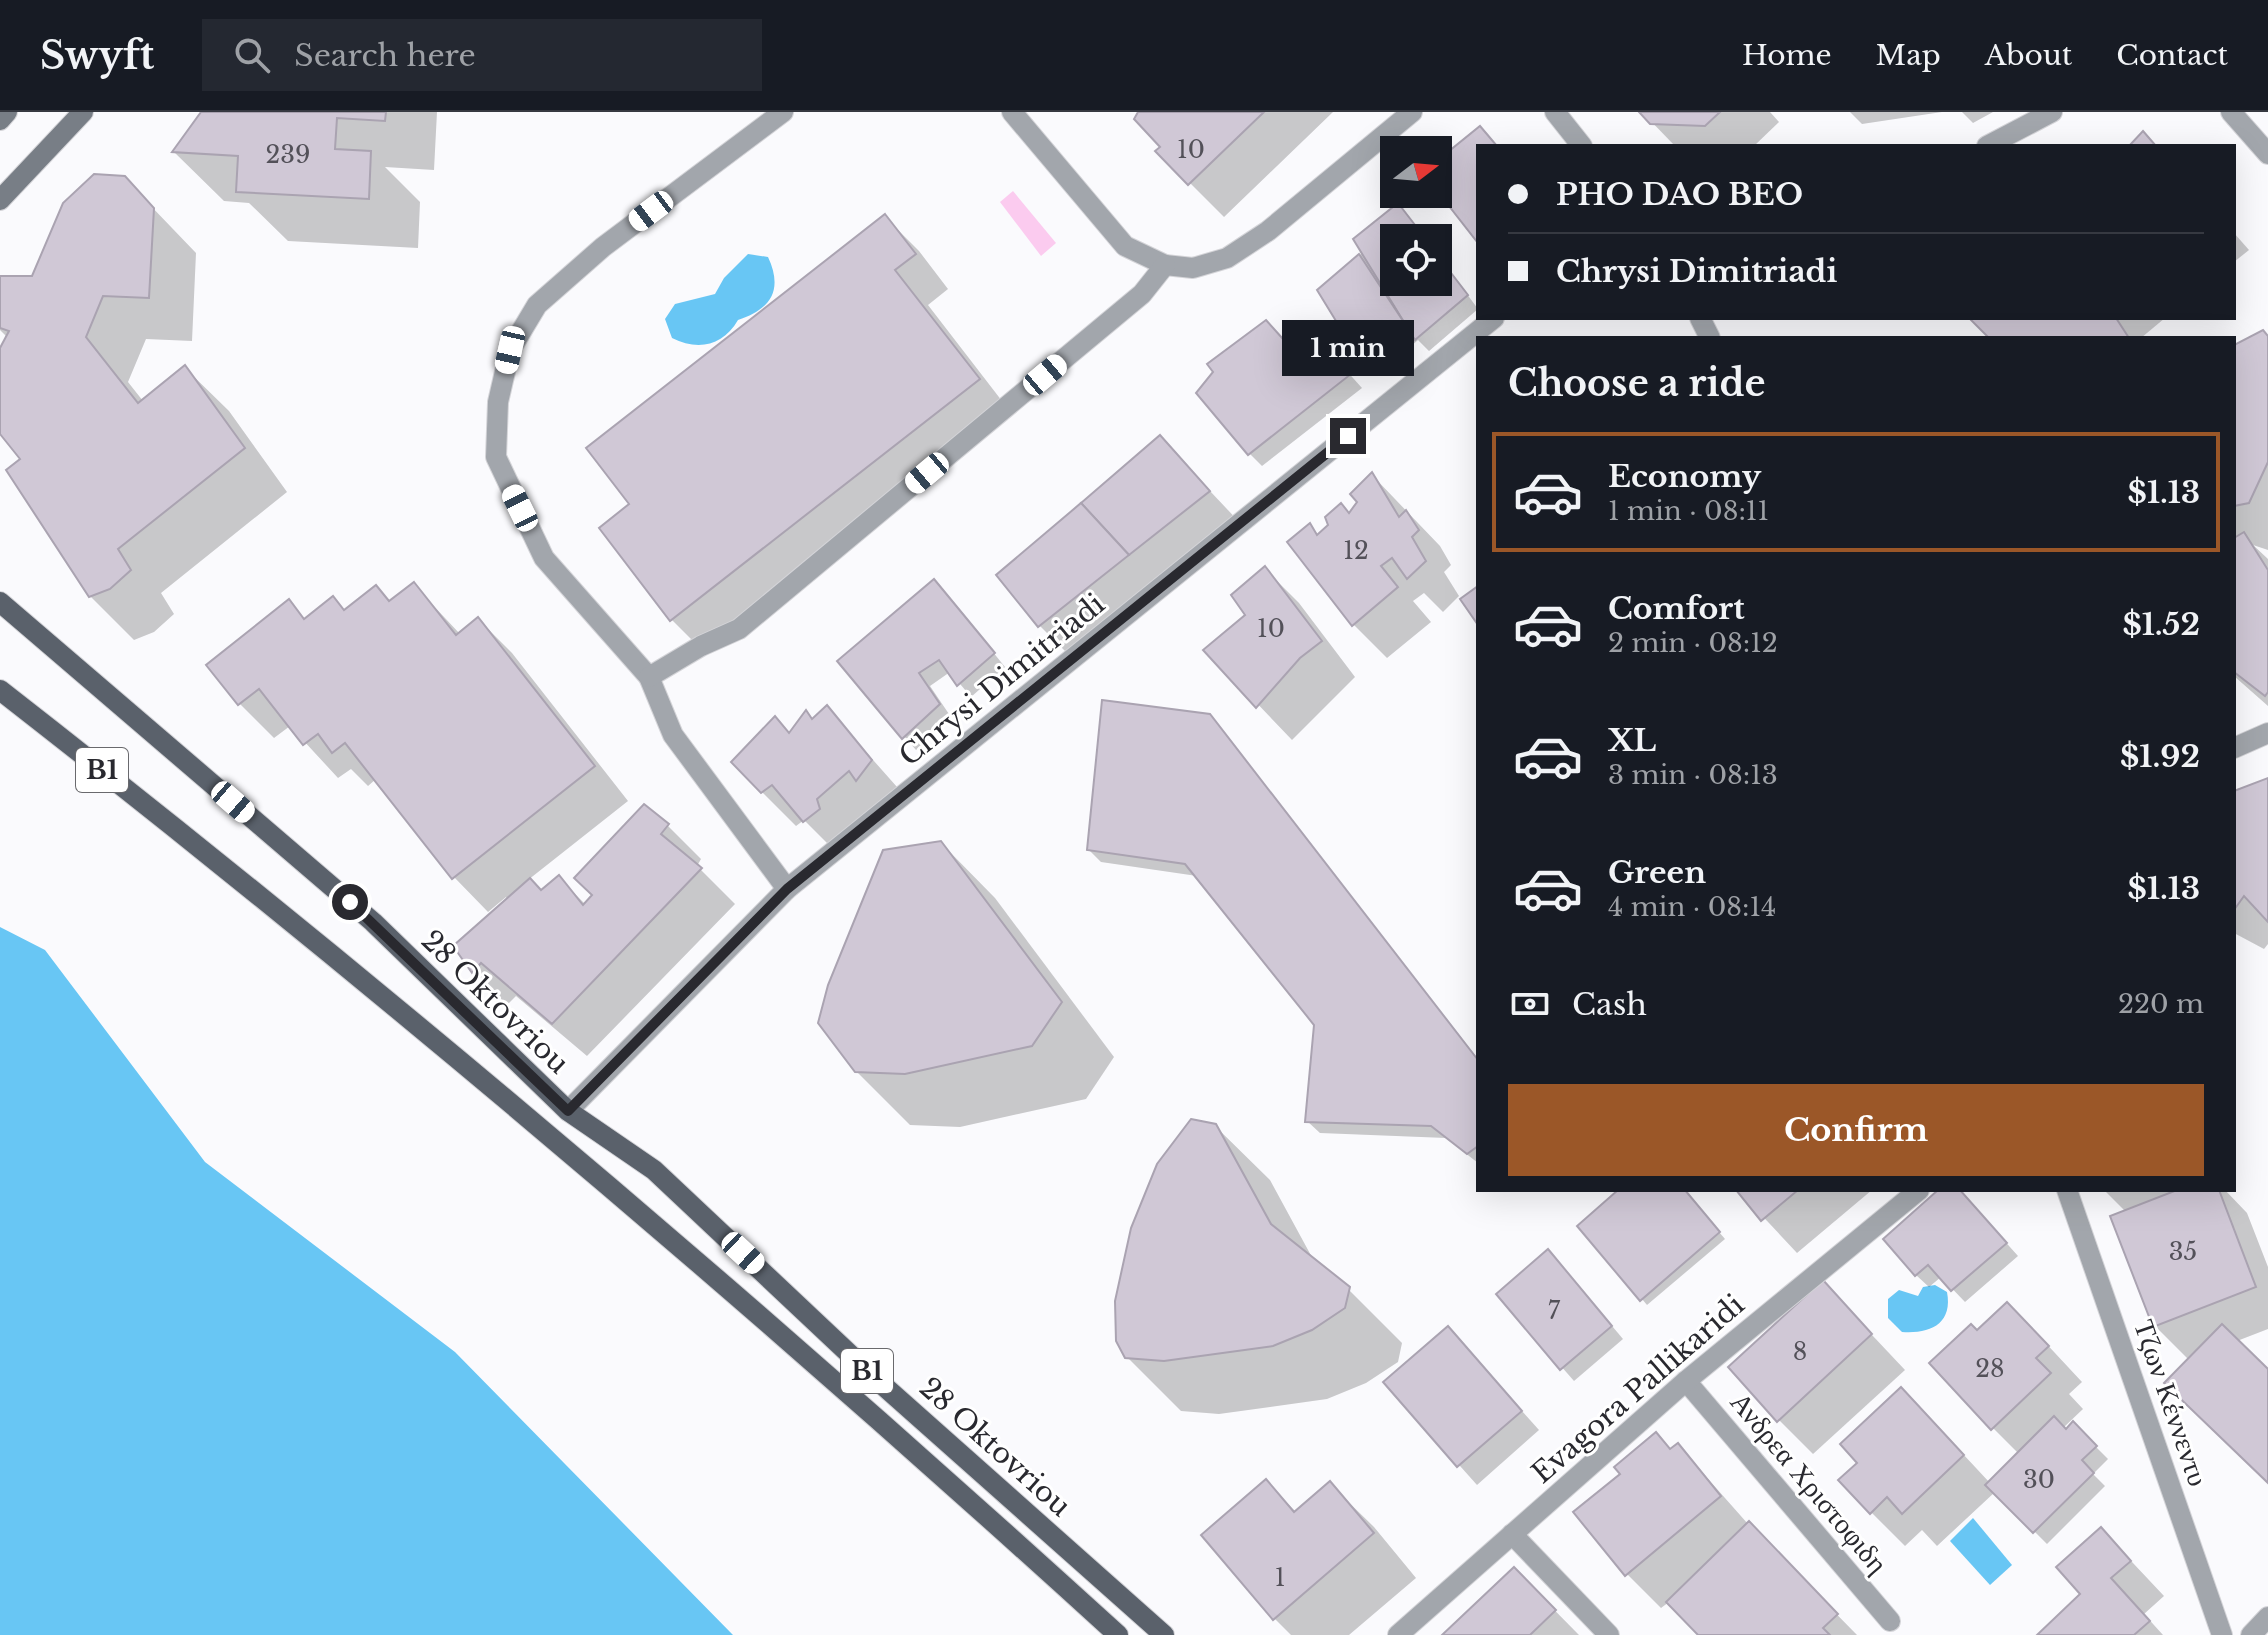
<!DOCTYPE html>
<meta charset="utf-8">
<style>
body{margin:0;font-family:"Libre Baskerville",serif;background:#242831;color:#f1f3f6;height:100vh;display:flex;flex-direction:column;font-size:30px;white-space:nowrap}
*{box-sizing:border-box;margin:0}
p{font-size:26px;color:#9ea1a6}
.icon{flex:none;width:44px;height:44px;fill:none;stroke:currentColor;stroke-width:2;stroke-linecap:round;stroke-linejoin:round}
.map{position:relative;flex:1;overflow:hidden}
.details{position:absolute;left:1476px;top:224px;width:760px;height:856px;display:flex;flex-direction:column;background:#171b24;border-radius:0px;box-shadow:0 8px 32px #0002}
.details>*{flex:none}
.hud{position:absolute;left:1476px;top:32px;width:760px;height:176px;border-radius:0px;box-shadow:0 8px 32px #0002;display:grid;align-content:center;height:176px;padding:0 32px;background:#171b24}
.needle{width:52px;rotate:74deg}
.controls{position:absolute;left:1380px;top:24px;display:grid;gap:16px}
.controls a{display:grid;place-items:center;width:72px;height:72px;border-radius:0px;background:#171b24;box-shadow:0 8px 32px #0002;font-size:40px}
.end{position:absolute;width:36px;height:36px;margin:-18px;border:10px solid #29292f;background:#fff;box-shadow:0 0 0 4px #fff}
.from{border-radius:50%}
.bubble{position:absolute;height:56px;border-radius:0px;background:#171b24;box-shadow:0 8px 32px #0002;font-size:26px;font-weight:700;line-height:56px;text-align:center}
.car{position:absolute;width:24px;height:48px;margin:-24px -12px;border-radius:10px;box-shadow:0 0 6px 2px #0007;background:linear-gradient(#fff 24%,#345 0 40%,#fff 0 76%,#345 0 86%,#fff 0)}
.hud b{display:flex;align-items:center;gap:28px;height:76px;font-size:30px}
.hud b+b{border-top:2px solid #363941}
.hud i{width:20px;height:20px;background:#f1f3f6}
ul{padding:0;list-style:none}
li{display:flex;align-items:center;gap:24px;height:120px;margin:0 16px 12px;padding:0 16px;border:4px solid transparent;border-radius:0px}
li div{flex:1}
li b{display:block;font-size:30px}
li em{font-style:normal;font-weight:700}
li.selected{border-color:#9b5728}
li>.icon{width:72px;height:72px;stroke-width:1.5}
h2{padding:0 32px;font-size:36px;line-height:96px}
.pay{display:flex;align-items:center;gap:20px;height:88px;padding:0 32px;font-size:30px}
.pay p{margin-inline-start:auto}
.primary-button{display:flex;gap:16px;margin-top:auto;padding:16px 32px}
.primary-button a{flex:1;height:92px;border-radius:0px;background:#9b5728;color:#fff;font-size:32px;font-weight:700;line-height:92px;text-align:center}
header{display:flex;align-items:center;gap:48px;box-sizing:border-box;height:112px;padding:0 40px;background:#171b24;border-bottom:2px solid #363941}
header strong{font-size:38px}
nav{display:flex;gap:44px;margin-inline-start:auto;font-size:28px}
.search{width:560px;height:72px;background:#242831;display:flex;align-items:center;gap:20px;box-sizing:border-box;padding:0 28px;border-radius:0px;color:#9ea1a6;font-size:30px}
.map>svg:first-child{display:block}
</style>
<header>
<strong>Swyft</strong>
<div class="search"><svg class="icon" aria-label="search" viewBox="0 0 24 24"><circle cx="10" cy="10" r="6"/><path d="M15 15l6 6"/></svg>Search here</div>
<nav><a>Home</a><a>Map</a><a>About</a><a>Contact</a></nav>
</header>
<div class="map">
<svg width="2268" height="1523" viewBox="0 0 2268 1523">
<rect width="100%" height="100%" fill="#fafafd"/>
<!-- green -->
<path fill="#fbcbef" d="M1013,79l43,52 -15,13 -41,-54z"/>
<!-- water -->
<g fill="#68c6f4">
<path d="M748,142l20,3c15,32 4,52 -30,63 -15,26 -40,31 -66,18l-7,-19 10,-15 40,-10 9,-16z"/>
<path d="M0,815l45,23 160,212 250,190 278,283h-733z"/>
<path d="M1935,1173l12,7c6,32 -17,42 -45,40l-14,-14v-19l11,-9 19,6 5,-9z"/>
<path d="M1973,1406l39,47 -22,20 -40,-44z"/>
</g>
<!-- shadow -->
<g fill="#0003">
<path d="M203,0h234l-3,58 -49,-3 35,35 -2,46 -130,-7 -39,-38 -25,-2 -50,-49z"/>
<path d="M1140,0h193l-109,105 -66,-66 5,-4z"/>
<path d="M1642,0h128l9,10 -25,24h-79z"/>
<path d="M1850,0h92l-80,12z"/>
<path d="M1962,0h31l-20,11z"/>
<path d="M124,66l72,75 -4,88 -46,-2 -18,43 15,19 42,-33 44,43 58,81 -126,101 13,21 -20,18 -20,8 -44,-44 -67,-137 -23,-28v-81l8,-12 -8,-8v-52h33z"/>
<path d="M1398,94l27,32h-31v44h44v-27l40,54 -49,42 -11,-11 -41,36 -12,-13 -46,-73 42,-36 -6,-14z"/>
<path d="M885,105l34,34 29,38 -20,16 84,109 -307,239 -34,-34 -39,-115z"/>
<path d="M2234,121l15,17 -15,12z"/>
<path d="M1974,206h191l-24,20h-149z"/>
<path d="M1316,225l46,51 -100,78 -13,-13 34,-112z"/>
<path d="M2268,226v212l-15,-5 15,14v147l-34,-30v-328z"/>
<path d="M1160,326l83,88 -170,133 -34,-34z"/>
<path d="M1372,363l68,71 11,19 -7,7 15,24 -16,16 -19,-19 -11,8 18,21 -44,36 -34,-34 -44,-98 11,10 11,-11 10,-20 9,9z"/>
<path d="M1265,457l34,34 56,74 -63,63 -86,-90 42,-35z"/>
<path d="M414,473l46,49 18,-15 34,34 116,148 -100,79 13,13 18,-15 27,27 81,-80 34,34 -4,7 38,38 -148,152 -71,-60 -9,9 -33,-33 -19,-26 53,-46 -2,-3 -18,15 -34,-35 -78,-98 -8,7 -17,-17 -13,9 -48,-52 -16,12 -34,-34 49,-102 17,18 40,-8 30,-25 15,15z"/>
<path d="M946,482l59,73 -34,30 -21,-25 -20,14 21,31 -35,33 -76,-89z"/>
<path d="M827,596l78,88 -67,58 -34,-34 -8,6 -34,-34 29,-57 16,-22 7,7z"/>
<path d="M1210,604l268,343v104l-32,-25 -126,-5 -13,-12 9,-97 -119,-148 -96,-14 -12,-12z"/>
<path d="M2268,669v163l-4,5 -30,-16v-140z"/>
<path d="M941,731l54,55 119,159 -28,42 -126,28 -50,-2 -54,-54z"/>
<path d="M1215,1014l55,54 44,81 34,28 54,54 -4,19 -32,21 -39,16 -108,15 -38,-3 -54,-54z"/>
<path d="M1621,1078h62l42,49 -78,66 -5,-6z"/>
<path d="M1738,1078h134l-75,63z"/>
<path d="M1941,1078h18l59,66 -53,46 -24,-25 -12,10 -13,-12z"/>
<path d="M2104,1078h121l22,23 21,54v62l-31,12 31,31v110l-79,-122 -34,-34 -29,-114z"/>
<path d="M1560,1152l63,75 -49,42 -76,-87z"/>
<path d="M1823,1171l82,87 -92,84 -34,-34z"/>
<path d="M1448,1216l91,102 -62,55 -91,-102z"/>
<path d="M1977,1221l64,5 41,44 -13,12 14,15 -20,19 3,4 7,-8 35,35 -15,15 12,12 -58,58 -52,-52 -58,54 -15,-16 -17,16 -34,-34 64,-88 55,59 29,-29 -26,-26z"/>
<path d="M1678,1333l70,79 109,111h-157l-31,-33 -8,6 -34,-34 44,-123z"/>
<path d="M1266,1370l31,31 33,-29 44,43 42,51 -67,57h-58l-17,-17z"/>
<path d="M2101,1417l63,67 -20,18 19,21h-124l44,-41z"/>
<path d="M1514,1457l65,66h-134z"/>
</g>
<!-- building -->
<g fill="#d0c8d6" stroke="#aaa3b1" stroke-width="2">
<path d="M201,0h185l-1,9 -48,-3 -2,31 36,2 -2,48 -133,-7 2,-36 -66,-4z"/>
<path d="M1138,0h126l-76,73 -33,-34 5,-4 -26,-28z"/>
<path d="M1639,0h81l-15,14 -55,-2z"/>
<path d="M1480,14l17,20h-19v97l-40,-51v-32z"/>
<path d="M2143,19l13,15h-27z"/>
<path d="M94,62l31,2 29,32 -5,90 -46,-2 -17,41 52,66 47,-38 60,83 -127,101 13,21 -21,19 -21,8 -83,-127 14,-11 -20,-25v-86l9,-17 -9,-3v-52h32l31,-73z"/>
<path d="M1398,91l27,35h-31v44h44v-26l30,39 -53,45 -62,-101z"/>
<path d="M885,102l31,40 -21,16 85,109 -310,242 -71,-93 30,-24 -43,-56z"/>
<path d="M1359,142l48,73 -44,38 -46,-75z"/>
<path d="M2116,206l13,20h-140l-19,-19z"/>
<path d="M1266,208l17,19 21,-17 47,52 -103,81 -52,-62 17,-21 -6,-8z"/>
<path d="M2263,218l5,6v126l-19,41 -15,3v-161z"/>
<path d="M1160,323l50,56 -81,64 -48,-52z"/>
<path d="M1372,360l27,45 7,-7 13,20 -7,7 14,24 -19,18 -15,-21 -11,8 17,21 -46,39 -65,-84 23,-19 7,12 11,-10 -3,-8 16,-14 8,10 8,-11 -7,-8z"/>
<path d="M1081,391l48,52 -91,72 -42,-52z"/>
<path d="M2244,420l24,38v122l-3,4 -31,-24v-134z"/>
<path d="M1265,454l57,75 -22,17 -44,50 -53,-58 42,-35 -14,-20z"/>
<path d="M934,467l61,74 -38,33 -18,-26 -20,13 21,31 -38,35 -65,-78z"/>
<path d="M414,470l42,53 22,-18 117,149 -143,113 -107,-136 -13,10 -14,-19 -15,11 -44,-56 -21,16 -32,-40 83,-66 15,20 29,-23 11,14 32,-25 13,16z"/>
<path d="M1478,474v39l-18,-26z"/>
<path d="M1102,588l108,14 268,346v86l-11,8 -36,-28 -126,-4 9,-97 -129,-161 -98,-14z"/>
<path d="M827,593l45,55 -16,21 -7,-10 -32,28 3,10 -17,13 -31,-37 -11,8 -30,-31 44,-46 14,17 17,-23 6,9z"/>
<path d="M2268,666v144l-24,-26 -10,14v-119z"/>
<path d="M644,692l25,20 -8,10 41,34 -150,156 -71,-61 -9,10 -19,-27 77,-68 11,12 18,-15 24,30 9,-10 -18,-17z"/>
<path d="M941,729l121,161 -30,44 -127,28 -50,-2 -37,-49 10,-38 55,-135z"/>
<path d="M1191,1007l25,5 55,100 79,63 -5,21 -33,22 -39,16 -109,15 -39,-3 -9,-17 -1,-40 16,-73 26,-64z"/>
<path d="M1618,1078h67l35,42 -80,69 -63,-75z"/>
<path d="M1736,1078h62l-37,31z"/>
<path d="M1938,1078h22l47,53 -56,48 -23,-26 -13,11 -32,-37z"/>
<path d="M2177,1078h42l37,97 -103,40 -43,-111z"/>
<path d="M1548,1137l64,77 -52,44 -64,-76z"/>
<path d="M1823,1168l49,54 -95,88 -49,-55z"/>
<path d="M2007,1190l42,44 -13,12 15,15 -60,57 -62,-67 42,-39 6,6z"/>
<path d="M2222,1212l46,45v114l-104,-100z"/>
<path d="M1448,1214l74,85 -65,56 -74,-85z"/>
<path d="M1901,1275l63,68 -62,59 -15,-17 -17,17 -32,-34 19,-17 -17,-19z"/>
<path d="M2054,1304l12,13 7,-8 24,25 -15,14 12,13 -61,60 -48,-48z"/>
<path d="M1656,1320l14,17 8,-6 43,53 -96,80 -52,-64 47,-38 -6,-7z"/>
<path d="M1266,1367l28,33 36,-31 44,52 -101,87 -72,-85z"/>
<path d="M1749,1409l89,93 -15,14 7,7h-132l-32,-33z"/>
<path d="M2101,1415l30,34 -20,17 39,43 -16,14h-97l43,-41 -24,-27z"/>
<path d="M1514,1455l42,43 -26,25h-88z"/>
</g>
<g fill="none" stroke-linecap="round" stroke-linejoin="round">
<defs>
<g id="lane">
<path d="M783,0l-180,135 -66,58 -27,45 -12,52 -2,55 48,101 105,119 24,58 114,154"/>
<path d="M1012,0l113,134 40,19 28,3 34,-10 41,-27 144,-119"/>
<path d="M649,565l52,-31 38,-17 403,-335 23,-29"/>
<path d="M1512,1422l97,101"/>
</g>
<g id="street">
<path d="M1555,0l27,34"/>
<path d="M2231,0l37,42"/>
<path d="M1987,34l65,-34"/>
<path d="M1700,206l10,20"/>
<path d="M2234,636l34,-15"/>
<path d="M568,999l219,-222 707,-571"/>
<path d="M2067,1078l155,445"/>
<path d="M1686,1269l204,240"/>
<path d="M1398,1523l288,-254 233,-191"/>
<path d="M2251,1523l17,-18"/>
</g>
<g id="secondary">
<path d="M0,8l7,-8"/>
<path d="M0,88l83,-88"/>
</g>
<g id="primary">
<path d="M0,490l373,320 195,189 86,59 222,209 288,256"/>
<path d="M0,578c385,300 757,616 1118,945"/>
</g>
</defs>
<!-- lane casing -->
<use href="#lane" stroke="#d4d4d8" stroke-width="22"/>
<!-- street casing -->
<use href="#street" stroke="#d4d4d8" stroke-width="22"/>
<!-- secondary casing -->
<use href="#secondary" stroke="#d4d4d8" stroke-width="22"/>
<!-- primary casing -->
<use href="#primary" stroke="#d4d4d8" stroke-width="22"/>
<!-- lane -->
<use href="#lane" stroke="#a2a6ac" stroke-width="20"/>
<!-- street -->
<use href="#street" stroke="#a2a6ac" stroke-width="20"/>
<!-- secondary -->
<use href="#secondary" stroke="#787e86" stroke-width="20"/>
<!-- primary -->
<use href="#primary" stroke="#5a616b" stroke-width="20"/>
</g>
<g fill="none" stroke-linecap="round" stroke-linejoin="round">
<!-- route -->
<path stroke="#29292f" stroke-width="10" d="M350,790l218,209 219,-222 561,-453"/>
</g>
<g text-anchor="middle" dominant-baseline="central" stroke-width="6" stroke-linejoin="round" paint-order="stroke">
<!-- number labels -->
<g font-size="24" fill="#535159">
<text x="1191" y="37">10</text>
<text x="288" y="42">239</text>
<text x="1356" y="438">12</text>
<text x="1271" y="516">10</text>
<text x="2183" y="1139">35</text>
<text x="1554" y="1198">7</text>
<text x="1800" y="1239">8</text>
<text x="1990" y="1256">28</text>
<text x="2039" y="1367">30</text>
<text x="1280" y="1465">1</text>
</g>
<!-- shield labels -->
<g fill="#fff" stroke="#69696d" stroke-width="2">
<rect x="76" y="636" width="52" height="44" rx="6"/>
<rect x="841" y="1237" width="52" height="44" rx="6"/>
</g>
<g font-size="26" font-weight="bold" fill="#29292f">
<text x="102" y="658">B1</text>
<text x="867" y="1259">B1</text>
</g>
<!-- street labels -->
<g font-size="28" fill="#29292f" stroke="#fff">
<text transform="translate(1002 568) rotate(-39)">Chrysi Dimitriadi</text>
<text transform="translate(495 890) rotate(44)">28 Oktovriou</text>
<text transform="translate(1638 1277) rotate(-41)">Evagora Pallikaridi</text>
<text transform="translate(2171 1291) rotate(71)">Τζων Κέννεντυ</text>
<text transform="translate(995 1335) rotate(42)">28 Oktovriou</text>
<text transform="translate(1809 1371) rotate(50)">Ανδρεα Χριστοφιδη</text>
</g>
</g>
</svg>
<div class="controls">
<a><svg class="needle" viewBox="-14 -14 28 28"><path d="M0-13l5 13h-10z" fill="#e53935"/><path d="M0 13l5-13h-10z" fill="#9ea1a6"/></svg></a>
<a><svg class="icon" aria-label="locate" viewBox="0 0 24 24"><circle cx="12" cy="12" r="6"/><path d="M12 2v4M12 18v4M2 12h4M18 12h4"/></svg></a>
</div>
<i class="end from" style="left:350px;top:790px"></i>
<i class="end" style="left:1348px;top:324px"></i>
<div class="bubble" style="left:1282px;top:208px;width:132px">1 min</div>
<i class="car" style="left:651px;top:99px;rotate:233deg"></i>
<i class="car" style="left:510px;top:238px;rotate:193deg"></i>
<i class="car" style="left:1045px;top:263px;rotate:50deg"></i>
<i class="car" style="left:927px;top:361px;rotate:230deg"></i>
<i class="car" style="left:520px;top:396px;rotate:334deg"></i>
<i class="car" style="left:233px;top:690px;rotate:131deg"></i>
<i class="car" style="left:743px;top:1141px;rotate:133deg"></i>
<div class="hud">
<b><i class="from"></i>PHO DAO BEO</b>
<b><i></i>Chrysi Dimitriadi</b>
</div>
<section class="details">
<h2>Choose a ride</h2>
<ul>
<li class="selected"><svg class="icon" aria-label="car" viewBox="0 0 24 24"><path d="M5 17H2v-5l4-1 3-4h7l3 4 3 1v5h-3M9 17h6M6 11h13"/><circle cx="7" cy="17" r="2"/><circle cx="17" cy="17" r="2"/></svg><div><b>Economy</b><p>1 min · 08:11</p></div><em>$1.13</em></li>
<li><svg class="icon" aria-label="car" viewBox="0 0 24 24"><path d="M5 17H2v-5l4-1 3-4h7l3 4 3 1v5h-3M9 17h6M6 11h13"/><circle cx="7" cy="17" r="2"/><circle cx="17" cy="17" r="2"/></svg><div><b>Comfort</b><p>2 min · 08:12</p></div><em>$1.52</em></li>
<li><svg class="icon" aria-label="car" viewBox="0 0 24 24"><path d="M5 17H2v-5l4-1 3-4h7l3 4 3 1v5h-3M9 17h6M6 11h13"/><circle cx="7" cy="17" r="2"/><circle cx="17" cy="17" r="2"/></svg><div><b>XL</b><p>3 min · 08:13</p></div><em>$1.92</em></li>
<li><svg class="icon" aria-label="car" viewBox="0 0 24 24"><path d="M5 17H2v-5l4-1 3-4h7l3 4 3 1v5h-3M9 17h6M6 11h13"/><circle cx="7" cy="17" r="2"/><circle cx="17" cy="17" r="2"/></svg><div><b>Green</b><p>4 min · 08:14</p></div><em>$1.13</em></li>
</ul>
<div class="pay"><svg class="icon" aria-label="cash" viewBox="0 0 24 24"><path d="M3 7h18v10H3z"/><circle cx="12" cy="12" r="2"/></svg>Cash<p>220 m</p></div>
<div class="primary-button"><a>Confirm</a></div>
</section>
</div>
